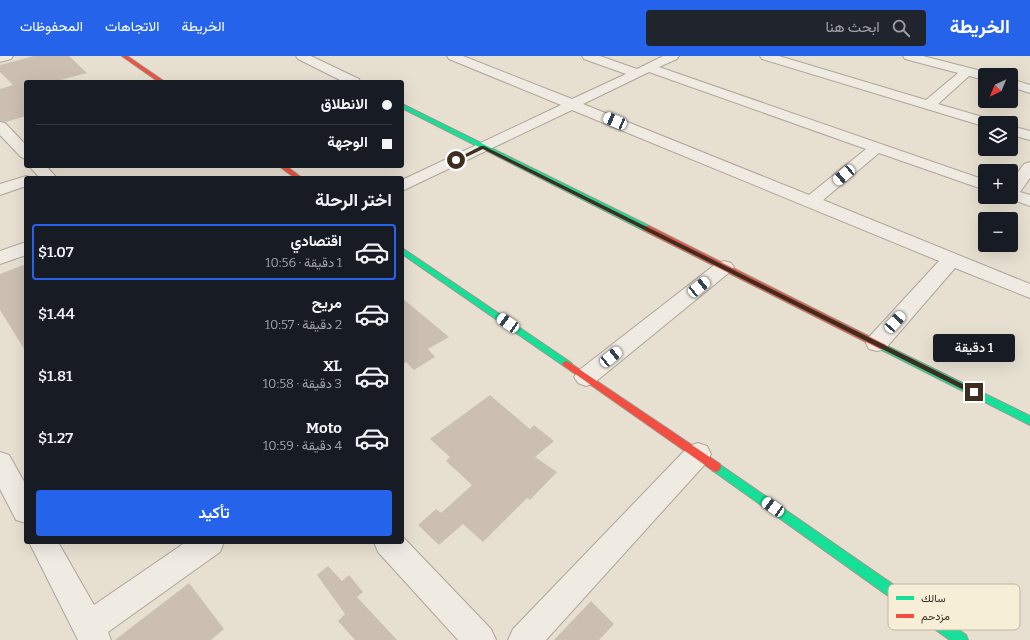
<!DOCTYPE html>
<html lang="ar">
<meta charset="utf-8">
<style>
body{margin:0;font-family:Bitter,Vazirmatn,serif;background:#20242c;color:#f1f3f6;direction:rtl;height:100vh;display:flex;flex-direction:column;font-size:15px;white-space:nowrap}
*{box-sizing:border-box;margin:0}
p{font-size:13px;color:#9ea1a6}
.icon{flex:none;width:22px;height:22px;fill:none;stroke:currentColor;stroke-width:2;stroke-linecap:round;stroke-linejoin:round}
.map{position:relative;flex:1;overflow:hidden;direction:ltr}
.details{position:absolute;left:24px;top:120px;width:380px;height:368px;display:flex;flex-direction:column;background:#171b24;border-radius:4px;box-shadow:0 4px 16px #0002;direction:rtl}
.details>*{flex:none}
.hud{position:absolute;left:24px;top:24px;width:380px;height:88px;border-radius:4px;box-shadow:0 4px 16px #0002;direction:rtl;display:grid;align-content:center;height:88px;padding:0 12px;background:#171b24}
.needle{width:26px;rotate:224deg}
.controls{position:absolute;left:978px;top:12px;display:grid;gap:8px}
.controls a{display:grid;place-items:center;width:40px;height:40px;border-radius:4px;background:#171b24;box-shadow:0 4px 16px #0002;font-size:20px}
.end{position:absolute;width:18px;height:18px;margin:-9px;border:5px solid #3d2e20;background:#fff;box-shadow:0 0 0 2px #fff}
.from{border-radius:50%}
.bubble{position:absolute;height:28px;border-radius:4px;background:#171b24;box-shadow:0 4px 16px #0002;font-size:13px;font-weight:600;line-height:28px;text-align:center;direction:rtl}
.car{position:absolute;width:12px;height:24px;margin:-12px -6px;border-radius:5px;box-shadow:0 0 3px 1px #0007;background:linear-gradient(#fff 24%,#345 0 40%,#fff 0 76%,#345 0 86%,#fff 0)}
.hud b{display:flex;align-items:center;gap:14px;height:38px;font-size:15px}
.hud b+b{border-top:1px solid #363941}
.hud i{width:10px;height:10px;background:#f1f3f6}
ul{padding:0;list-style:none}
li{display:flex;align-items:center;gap:12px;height:56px;margin:0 8px 6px;padding:0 4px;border:2px solid transparent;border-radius:4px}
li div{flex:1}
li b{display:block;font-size:15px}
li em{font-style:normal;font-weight:600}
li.selected{border-color:#2563eb}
li>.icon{width:36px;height:36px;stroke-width:1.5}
h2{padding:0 12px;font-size:18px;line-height:48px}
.button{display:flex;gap:8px;margin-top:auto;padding:8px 12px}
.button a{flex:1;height:46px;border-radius:4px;background:#2563eb;color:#fff;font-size:16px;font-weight:600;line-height:46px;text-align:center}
header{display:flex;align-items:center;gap:24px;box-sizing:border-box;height:56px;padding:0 20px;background:#2563eb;color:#fff}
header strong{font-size:19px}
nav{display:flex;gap:22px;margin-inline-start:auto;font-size:14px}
.search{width:280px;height:36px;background:#20242c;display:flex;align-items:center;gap:10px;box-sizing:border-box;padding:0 14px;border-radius:4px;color:#9ea1a6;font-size:15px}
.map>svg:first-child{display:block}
</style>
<header>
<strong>الخريطة</strong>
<div class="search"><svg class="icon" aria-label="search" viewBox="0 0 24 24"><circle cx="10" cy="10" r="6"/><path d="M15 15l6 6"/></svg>ابحث هنا</div>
<nav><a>الخريطة</a><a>الاتجاهات</a><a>المحفوظات</a></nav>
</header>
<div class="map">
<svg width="1030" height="584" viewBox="0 0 1030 584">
<rect width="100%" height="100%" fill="#e7e0d1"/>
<!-- building -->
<g fill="#cbbfb2">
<path d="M34,0h35l18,17 -34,9h-27v34l-20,6 -6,-1v-32l13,-4 -13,-13v-7z"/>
<path d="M26,208v88l-26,-42v-36z"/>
<path d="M402,242l47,39 -21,12 7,8 -21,13 -8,-8 -4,3z"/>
<path d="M490,339l40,34 4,-4 20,16 -19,16 22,15 -27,28 -3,-2 -44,44 -20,-18 -24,21 -21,-20 18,-16 5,4 31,-28 -26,-24 4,-4 -20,-18z"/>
<path d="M328,510l14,15 7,-6 14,17 -6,5 40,43h-42l-17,-19 7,-7 -28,-39z"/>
<path d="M189,527l35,46 -13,11h-96z"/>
<path d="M591,545l23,23 -15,16h-45z"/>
</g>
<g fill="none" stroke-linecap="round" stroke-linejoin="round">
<defs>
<g id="street">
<path d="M0,0h13l-2,3 -11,3z"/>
<path d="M296,0h15l48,23 1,3h-16l-46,-23z"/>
<path d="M447,0h16l109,43 54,-25 -42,-15 -2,-3h18l37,13 26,-13h16l-2,3 -18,8 326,113v10l-106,-37 -56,47 207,84v14l-75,-30 -70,81 -8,2 -8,-2 -3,-6 3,-6 70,-76 -367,-151 -170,81v-11l159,-75 -112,-46zM649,16l217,77 -57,46 -226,-91z"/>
<path d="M760,0h19l147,44 32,-27 -53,-14 -2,-3h20l66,17 2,2h-6v5l-16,-4 -31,28 55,16 2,3h-10v4l-2,-1 -221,-67z"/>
<path d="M1011,23l19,6v8l-19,-6z"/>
<path d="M0,66l5,1 21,22v14l-5,-2 -21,-22z"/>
<path d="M1011,70l19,5v9l-19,-5z"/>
<path d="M1030,106v16l-10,14 10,3v11l-25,-9h6v-15l13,-18z"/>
<path d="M29,110h17l11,12h-17z"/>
<path d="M26,120l6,2h-6v8l-26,9v-11z"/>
<path d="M26,186v13l-26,9v-13z"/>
<path d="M724,205l7,2 3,4 -3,4 -137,112 -8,3 -8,-3 -4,-6 4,-6 139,-108z"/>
<path d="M698,387l9,3 4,8 -4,8 -161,178h-38l5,-11 176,-183z"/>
<path d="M0,396l9,3 17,30v38l-10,-3 -16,-31z"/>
<path d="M402,480l89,93 5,11h-38l-80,-88 -4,-10h28z"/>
<path d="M29,486h29l36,63 92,-63h38l-4,10 -112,80 3,8h-33z"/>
</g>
<g id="fast">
<path d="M402,48l247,122 1,2 -1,2h-6l-241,-122z"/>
<path d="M402,192l168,114 2,2 -2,2h-6l-162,-112z"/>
<path d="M883,288l147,72v9l-150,-76 -1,-2 1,-2z"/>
<path d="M716,406l250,173 2,5h-18l-238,-170 -1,-3 1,-3z"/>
</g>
<g id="jam">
<path d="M122,0h5l38,26h-6z"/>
<path d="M279,110h7l16,12h-7z"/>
<path d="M643,170h6l237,119 1,2 -1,2h-6l-237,-119z"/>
<path d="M567,305l153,103 1,3 -1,3 -4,2 -4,-2 -148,-104 -2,-2 2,-2z"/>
</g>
</defs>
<!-- street casing -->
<use href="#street" stroke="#ada599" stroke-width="2"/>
<!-- fast casing -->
<use href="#fast" stroke="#9c958a" stroke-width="2"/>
<!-- jam casing -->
<use href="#jam" stroke="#9c958a" stroke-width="2"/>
<!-- street -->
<use href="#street" fill="#efebe3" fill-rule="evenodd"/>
<!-- fast -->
<use href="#fast" fill="#16e098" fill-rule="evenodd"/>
<!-- jam -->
<use href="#jam" fill="#f24e42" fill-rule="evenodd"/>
</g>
<!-- route -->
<path fill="#3d2e20" d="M481,90h3l493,245 1,1 -1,2h-5l-489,-245 -25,12 -4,-1z"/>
<!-- legend -->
<rect x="888" y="528" width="132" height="46" rx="6" fill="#f7eed8" stroke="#bfb4a1" stroke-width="1"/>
<rect x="896" y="540" width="18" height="4" fill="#16e098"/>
<rect x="896" y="558" width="18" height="4" fill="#f24e42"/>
<g font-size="11" fill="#3d2e20">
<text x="921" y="546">سالك</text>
<text x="921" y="564">مزدحم</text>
</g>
</svg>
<div class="controls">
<a><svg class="needle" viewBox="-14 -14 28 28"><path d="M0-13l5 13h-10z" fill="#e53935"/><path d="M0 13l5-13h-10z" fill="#9ea1a6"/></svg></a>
<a><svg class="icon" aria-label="layers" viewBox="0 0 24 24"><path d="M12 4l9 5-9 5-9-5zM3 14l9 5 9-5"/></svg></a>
<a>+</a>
<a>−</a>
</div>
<i class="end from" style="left:456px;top:104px"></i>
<i class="end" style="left:974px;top:336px"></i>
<div class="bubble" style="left:933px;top:278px;width:82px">1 دقيقة</div>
<i class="car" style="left:615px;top:65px;rotate:293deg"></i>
<i class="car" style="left:844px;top:119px;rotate:230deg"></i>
<i class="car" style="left:699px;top:231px;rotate:51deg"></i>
<i class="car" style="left:895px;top:266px;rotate:42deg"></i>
<i class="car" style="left:508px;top:267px;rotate:305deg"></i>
<i class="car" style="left:611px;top:301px;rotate:51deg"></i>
<i class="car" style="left:773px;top:451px;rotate:305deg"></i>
<div class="hud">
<b><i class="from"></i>الانطلاق</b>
<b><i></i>الوجهة</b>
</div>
<section class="details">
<h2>اختر الرحلة</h2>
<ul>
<li class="selected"><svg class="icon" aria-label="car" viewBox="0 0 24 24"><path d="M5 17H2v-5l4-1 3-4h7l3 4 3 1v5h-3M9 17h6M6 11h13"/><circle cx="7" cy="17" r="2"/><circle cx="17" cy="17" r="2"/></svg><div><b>اقتصادي</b><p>1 دقيقة · 10:56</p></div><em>$1.07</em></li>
<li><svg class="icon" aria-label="car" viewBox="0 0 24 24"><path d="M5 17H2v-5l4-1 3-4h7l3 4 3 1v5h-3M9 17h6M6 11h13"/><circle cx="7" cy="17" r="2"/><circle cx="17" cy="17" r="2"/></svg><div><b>مريح</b><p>2 دقيقة · 10:57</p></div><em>$1.44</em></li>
<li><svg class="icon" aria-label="car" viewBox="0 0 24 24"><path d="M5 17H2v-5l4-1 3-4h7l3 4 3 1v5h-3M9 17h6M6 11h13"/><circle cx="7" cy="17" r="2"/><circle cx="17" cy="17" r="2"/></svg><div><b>XL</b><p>3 دقيقة · 10:58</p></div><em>$1.81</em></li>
<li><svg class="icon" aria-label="car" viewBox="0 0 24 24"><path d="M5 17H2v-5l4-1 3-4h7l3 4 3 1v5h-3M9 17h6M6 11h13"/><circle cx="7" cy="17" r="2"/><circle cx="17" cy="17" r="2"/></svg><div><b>Moto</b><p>4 دقيقة · 10:59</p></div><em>$1.27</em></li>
</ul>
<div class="button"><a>تأكيد</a></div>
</section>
</div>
